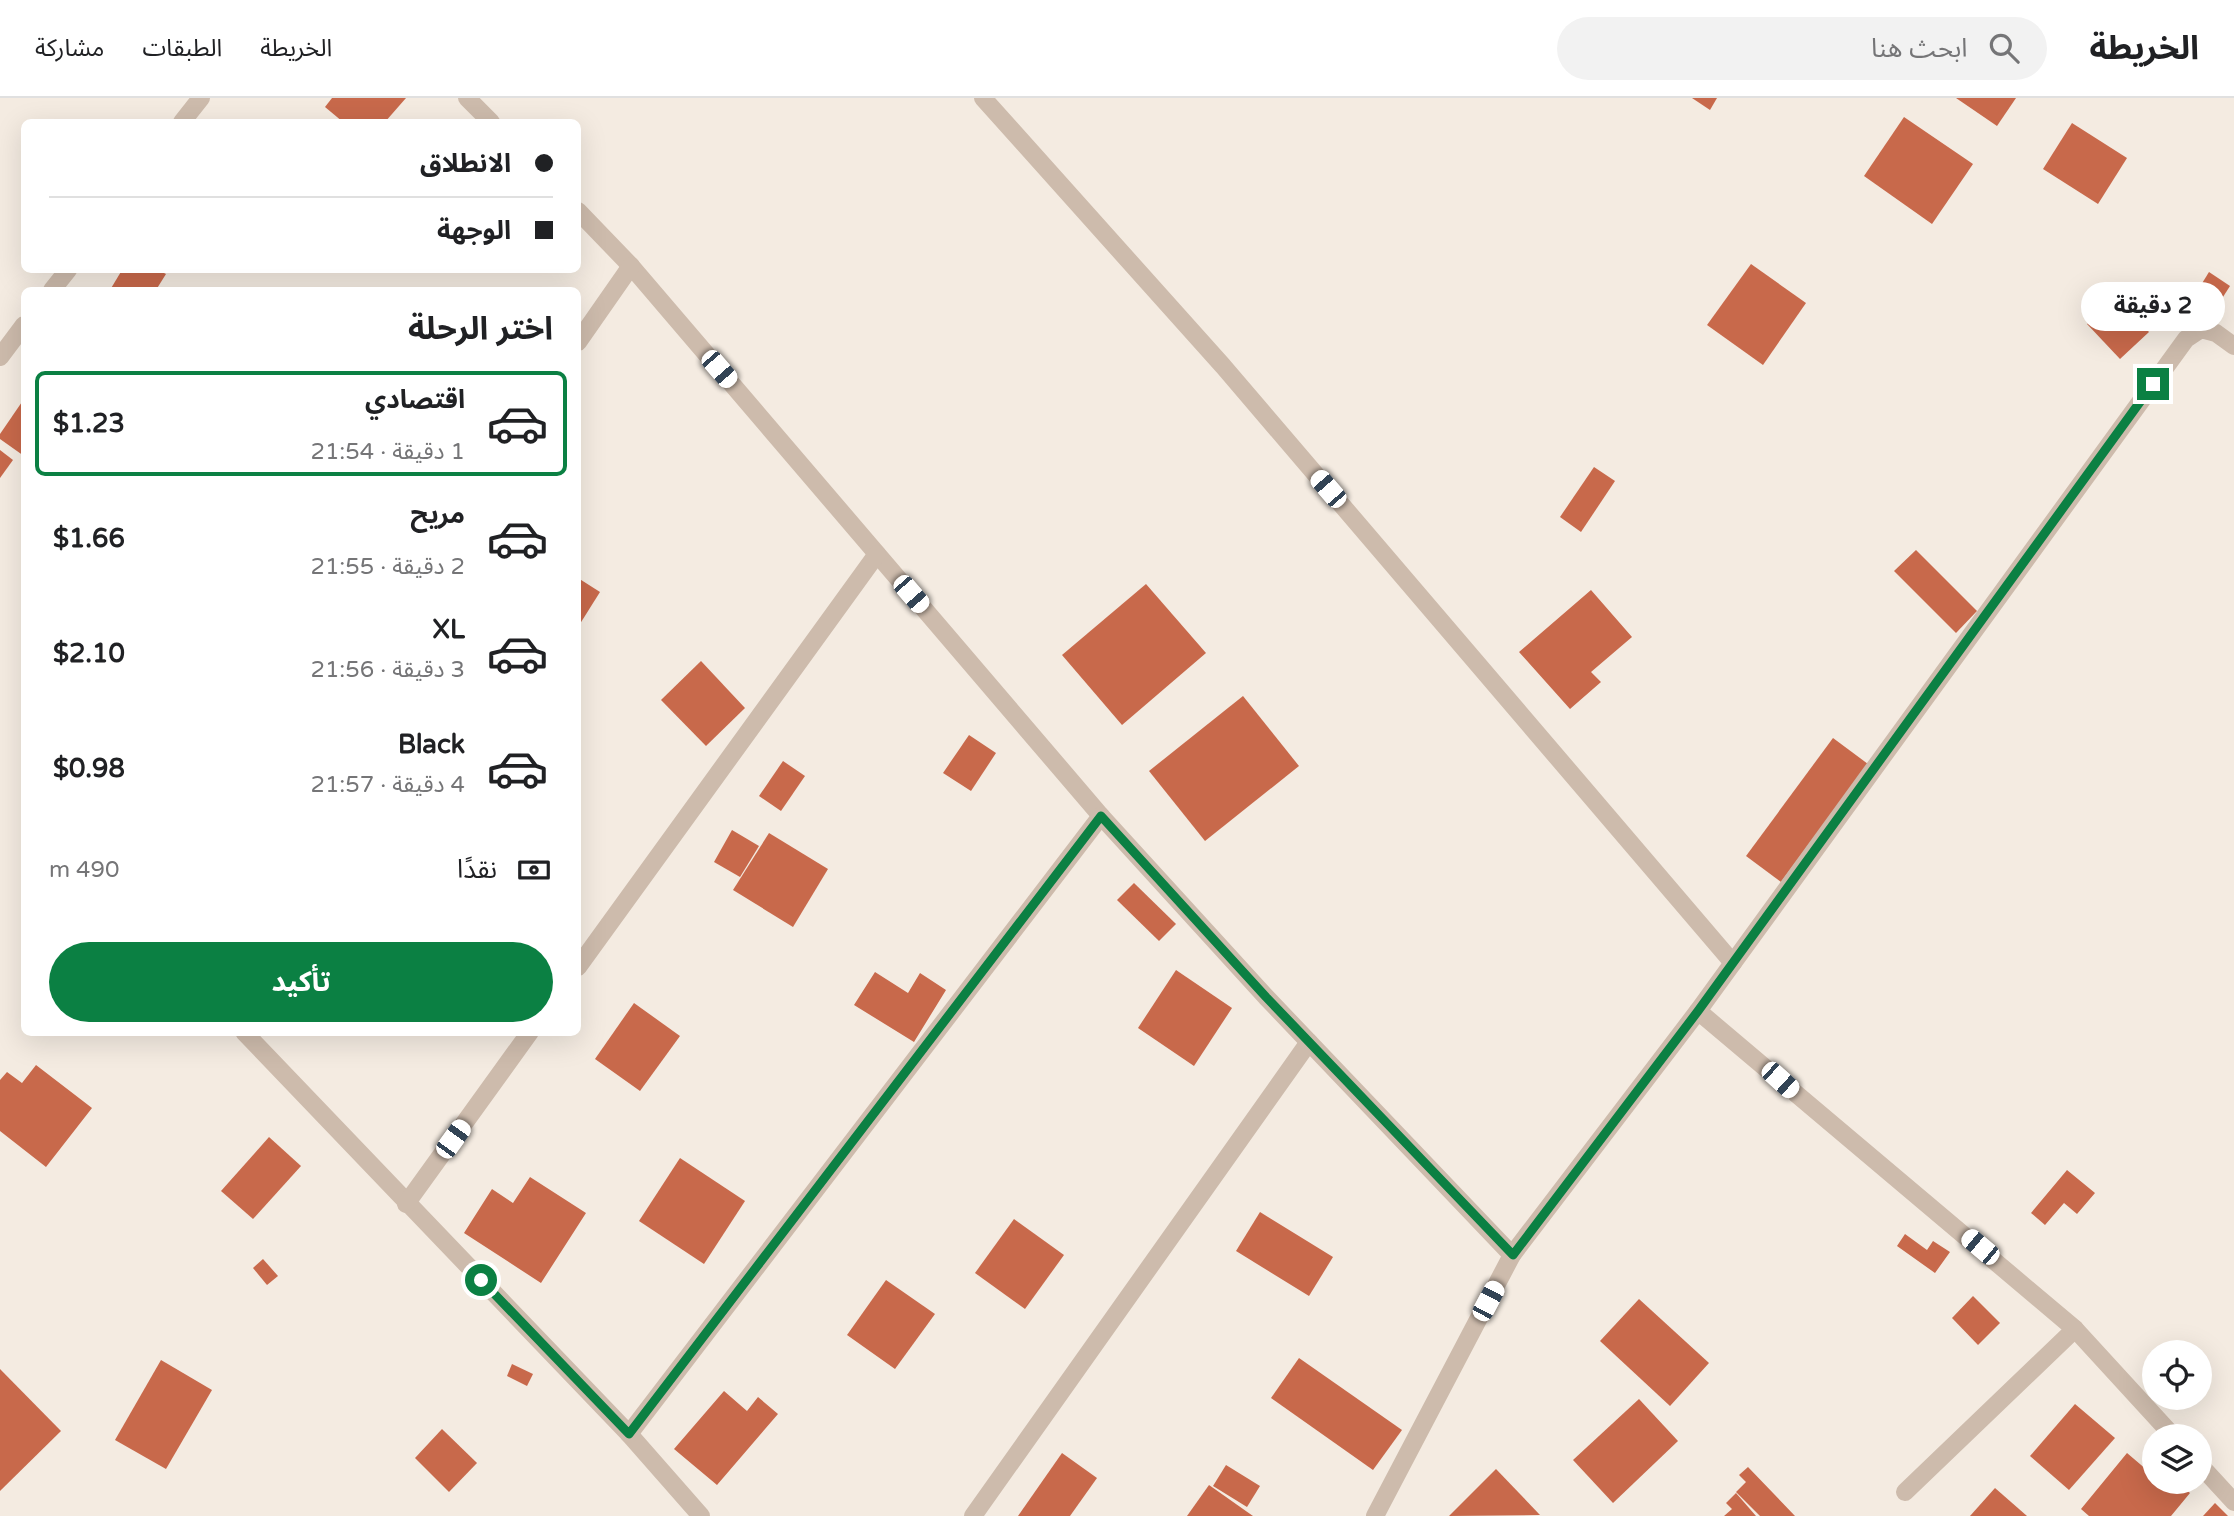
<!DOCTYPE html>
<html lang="ar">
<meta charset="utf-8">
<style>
body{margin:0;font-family:"Varela Round","Noto Sans Arabic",sans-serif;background:#f2f2f2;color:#202124;direction:rtl;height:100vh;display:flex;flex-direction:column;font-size:26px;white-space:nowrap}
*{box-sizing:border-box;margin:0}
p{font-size:23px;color:#757577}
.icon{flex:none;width:38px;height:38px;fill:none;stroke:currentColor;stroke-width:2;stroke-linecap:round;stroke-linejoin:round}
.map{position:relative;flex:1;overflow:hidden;direction:ltr}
.details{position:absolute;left:21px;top:189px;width:560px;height:749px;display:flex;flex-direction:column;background:#fff;border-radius:10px;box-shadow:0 7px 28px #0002;direction:rtl}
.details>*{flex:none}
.banner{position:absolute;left:21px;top:21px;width:560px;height:154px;border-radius:10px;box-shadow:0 7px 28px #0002;direction:rtl;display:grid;align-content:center;height:154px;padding:0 28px;background:#fff}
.controls{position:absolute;left:2142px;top:1242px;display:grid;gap:14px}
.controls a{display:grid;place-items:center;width:70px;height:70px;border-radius:50%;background:#fff;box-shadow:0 7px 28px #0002;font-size:35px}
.end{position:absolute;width:32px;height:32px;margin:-16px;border:9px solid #0b8043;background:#fff;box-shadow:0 0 0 4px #fff}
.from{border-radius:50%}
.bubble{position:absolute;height:49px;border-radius:24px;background:#fff;box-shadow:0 7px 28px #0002;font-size:23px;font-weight:700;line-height:49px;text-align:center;direction:rtl}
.car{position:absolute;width:21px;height:42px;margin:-21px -10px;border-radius:9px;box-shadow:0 0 5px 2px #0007;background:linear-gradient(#fff 24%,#345 0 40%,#fff 0 76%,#345 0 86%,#fff 0)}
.banner b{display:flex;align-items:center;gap:24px;height:66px;font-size:26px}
.banner b+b{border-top:2px solid #e0e0e0}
.banner i{width:18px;height:18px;background:#202124}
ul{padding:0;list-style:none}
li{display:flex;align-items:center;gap:21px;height:105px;margin:0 14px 10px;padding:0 14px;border:4px solid transparent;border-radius:10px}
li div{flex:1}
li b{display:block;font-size:26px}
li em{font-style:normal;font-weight:700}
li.active{border-color:#0b8043}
li>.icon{width:63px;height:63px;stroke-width:1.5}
h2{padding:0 28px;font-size:32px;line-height:84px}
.pay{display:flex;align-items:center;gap:18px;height:77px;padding:0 28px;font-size:26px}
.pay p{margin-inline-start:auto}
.cta{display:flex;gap:14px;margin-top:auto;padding:14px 28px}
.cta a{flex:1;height:80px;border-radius:42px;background:#0b8043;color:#fff;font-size:28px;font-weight:700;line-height:80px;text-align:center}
header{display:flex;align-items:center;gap:42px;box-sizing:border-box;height:98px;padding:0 35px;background:#fff;border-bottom:2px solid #e0e0e0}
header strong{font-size:33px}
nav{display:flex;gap:38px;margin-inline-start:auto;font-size:24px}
.search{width:490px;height:63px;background:#f2f2f2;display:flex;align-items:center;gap:18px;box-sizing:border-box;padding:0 24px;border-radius:38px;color:#757577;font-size:26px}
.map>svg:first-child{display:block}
</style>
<header>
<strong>الخريطة</strong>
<div class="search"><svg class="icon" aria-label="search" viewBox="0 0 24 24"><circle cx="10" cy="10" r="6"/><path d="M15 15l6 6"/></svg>ابحث هنا</div>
<nav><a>الخريطة</a><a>الطبقات</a><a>مشاركة</a></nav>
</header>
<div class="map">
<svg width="2234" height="1418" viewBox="0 0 2234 1418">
<rect width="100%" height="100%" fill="#f4ebe1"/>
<!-- building -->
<g fill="#c8694b">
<path d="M332,0h74l-21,24h-42l-18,-15z"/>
<path d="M1692,0h25l-7,12z"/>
<path d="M1956,0h60l-19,28z"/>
<path d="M1904,19l69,47 -41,60 -68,-48z"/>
<path d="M2072,25l55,35 -29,46 -55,-35z"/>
<path d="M1751,166l55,39 -43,62 -56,-40z"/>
<path d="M122,172h36l8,4 -10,16h-46z"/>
<path d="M2209,174l21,14 -16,25 -21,-13z"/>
<path d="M2117,199l32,35 -29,27 -33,-35z"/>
<path d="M24,301v57l-24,-17v-5z"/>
<path d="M0,352l13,10 -13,18z"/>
<path d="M1594,369l21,14 -34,51 -21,-15z"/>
<path d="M1916,452l61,61 -21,22 -62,-62z"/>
<path d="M578,480l22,14 -22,35z"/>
<path d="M1146,486l60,69 -84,72 -60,-70z"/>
<path d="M1591,492l41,47 -41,35 10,10 -31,27 -51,-57z"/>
<path d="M701,563l44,47 -39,38 -45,-46z"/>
<path d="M1243,598l56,70 -94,75 -56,-70z"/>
<path d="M969,637l27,18 -25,38 -28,-18z"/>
<path d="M1833,640l35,26 -87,118 -35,-26z"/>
<path d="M783,663l22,15 -24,35 -22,-15z"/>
<path d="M732,732l27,16 -19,31 -26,-15z"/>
<path d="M769,735l59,36 -35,58 -60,-37z"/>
<path d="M1134,785l42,41 -17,17 -42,-41z"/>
<path d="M1176,872l56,38 -38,58 -56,-38z"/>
<path d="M875,874l33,21 12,-20 26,17 -32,52 -60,-37z"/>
<path d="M634,905l46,33 -40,55 -45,-32z"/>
<path d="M36,967l56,43 -46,59 -46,-36v-51l7,-8 15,11z"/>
<path d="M269,1039l32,29 -48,53 -32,-28z"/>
<path d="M680,1060l65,43 -41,63 -65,-43z"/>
<path d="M2067,1072l28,23 -18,21 -13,-11 -19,22 -14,-12z"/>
<path d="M530,1079l56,36 -45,70 -77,-50 28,-44 21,14z"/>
<path d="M1260,1114l73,45 -24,39 -73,-45z"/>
<path d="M1014,1121l50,36 -39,54 -50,-36z"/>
<path d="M1905,1136l22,16 6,-9 17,11 -15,21 -38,-27z"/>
<path d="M263,1161l15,17 -11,9 -14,-17z"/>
<path d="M886,1182l49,34 -40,55 -48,-34z"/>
<path d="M1973,1198l27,27 -22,22 -26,-27z"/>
<path d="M1639,1201l70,64 -39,43 -70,-65z"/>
<path d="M1299,1260l103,72 -29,40 -102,-72z"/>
<path d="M161,1262l51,30 -46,79 -51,-29z"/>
<path d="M512,1266l21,10 -6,12 -20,-10z"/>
<path d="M0,1271l61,62 -61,60z"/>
<path d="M724,1293l23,20 11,-14 20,17 -61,71 -43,-36z"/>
<path d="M1639,1301l39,42 -65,62 -40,-43z"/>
<path d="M2075,1306l40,34 -46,52 -39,-34z"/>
<path d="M442,1331l35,34 -28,29 -34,-34z"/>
<path d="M1062,1355l35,25 -27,38h-52z"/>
<path d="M2127,1355l27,23v6h23l13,11 -19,23h-82l-8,-7z"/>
<path d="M1226,1367l34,21 -13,21 -34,-21z"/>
<path d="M1748,1369l47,49h-35l-24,-24 10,-10 -7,-7z"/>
<path d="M1496,1371l44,46 -91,1z"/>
<path d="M1209,1387l44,31h-66z"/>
<path d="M1995,1390l32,28h-57z"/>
<path d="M1736,1395l20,23h-32l8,-7 -6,-6z"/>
<path d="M2215,1405l13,13h-25z"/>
</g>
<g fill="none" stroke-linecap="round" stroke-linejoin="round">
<!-- minor -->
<g stroke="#cdbbac" stroke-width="18">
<path d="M467,0l24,24"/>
<path d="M983,0l240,268 510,597"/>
<path d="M182,24l19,-24"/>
<path d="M578,113l53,55 470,550 165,181 246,258"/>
<path d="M52,192l16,-20"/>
<path d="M578,244l53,-76"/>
<path d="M0,259l24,-32"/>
<path d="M578,869l299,-413"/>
<path d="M1698,913l488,-672 15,-10 15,4 18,13"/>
<path d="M244,934l385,402 72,82"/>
<path d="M406,1106l124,-172"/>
<path d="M629,1336l472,-618"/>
<path d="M2200,1367l34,37"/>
<path d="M1905,1394l170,-163"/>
<path d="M973,1418l336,-474"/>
<path d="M1375,1418l137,-261 186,-244 377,318 99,108"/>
</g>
</g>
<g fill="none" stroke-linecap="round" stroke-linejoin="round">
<!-- route -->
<path stroke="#0b8043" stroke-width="9" d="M481,1182l148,154 472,-618 165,181 247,258 185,-244 455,-627"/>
</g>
</svg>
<div class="controls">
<a><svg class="icon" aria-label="locate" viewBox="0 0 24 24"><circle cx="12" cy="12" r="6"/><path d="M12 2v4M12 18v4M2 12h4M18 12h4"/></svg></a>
<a><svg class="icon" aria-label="layers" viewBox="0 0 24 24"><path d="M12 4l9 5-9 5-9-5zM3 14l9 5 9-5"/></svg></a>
</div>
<i class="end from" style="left:481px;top:1182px"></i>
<i class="end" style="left:2153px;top:286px"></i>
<div class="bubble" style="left:2081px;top:184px;width:144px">2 دقيقة</div>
<i class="car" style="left:719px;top:271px;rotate:139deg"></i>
<i class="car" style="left:1328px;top:391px;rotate:319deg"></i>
<i class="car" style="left:911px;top:496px;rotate:139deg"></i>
<i class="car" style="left:1780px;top:982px;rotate:132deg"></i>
<i class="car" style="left:453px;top:1041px;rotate:36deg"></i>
<i class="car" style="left:1980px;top:1149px;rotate:310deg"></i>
<i class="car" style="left:1488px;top:1203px;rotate:28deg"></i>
<div class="banner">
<b><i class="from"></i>الانطلاق</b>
<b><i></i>الوجهة</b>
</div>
<section class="details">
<h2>اختر الرحلة</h2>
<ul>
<li class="active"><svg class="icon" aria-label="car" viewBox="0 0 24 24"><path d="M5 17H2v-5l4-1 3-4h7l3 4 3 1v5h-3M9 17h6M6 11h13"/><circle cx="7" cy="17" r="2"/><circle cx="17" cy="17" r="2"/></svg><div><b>اقتصادي</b><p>1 دقيقة · 21:54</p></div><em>$1.23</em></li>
<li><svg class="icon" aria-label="car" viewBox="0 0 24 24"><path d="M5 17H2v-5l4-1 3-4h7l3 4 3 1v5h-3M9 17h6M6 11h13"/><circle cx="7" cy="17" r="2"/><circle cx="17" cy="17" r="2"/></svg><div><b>مريح</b><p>2 دقيقة · 21:55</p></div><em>$1.66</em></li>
<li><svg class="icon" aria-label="car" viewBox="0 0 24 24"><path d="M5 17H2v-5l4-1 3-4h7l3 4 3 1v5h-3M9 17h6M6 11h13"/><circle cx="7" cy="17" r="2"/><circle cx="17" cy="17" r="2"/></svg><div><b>XL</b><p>3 دقيقة · 21:56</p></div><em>$2.10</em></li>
<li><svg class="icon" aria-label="car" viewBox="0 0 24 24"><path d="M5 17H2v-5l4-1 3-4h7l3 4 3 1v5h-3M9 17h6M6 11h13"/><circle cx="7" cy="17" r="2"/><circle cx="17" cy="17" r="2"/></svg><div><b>Black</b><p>4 دقيقة · 21:57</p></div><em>$0.98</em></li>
</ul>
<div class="pay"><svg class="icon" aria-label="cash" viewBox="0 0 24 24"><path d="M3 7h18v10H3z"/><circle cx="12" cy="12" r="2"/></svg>نقدًا<p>490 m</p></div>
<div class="cta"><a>تأكيد</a></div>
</section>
</div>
